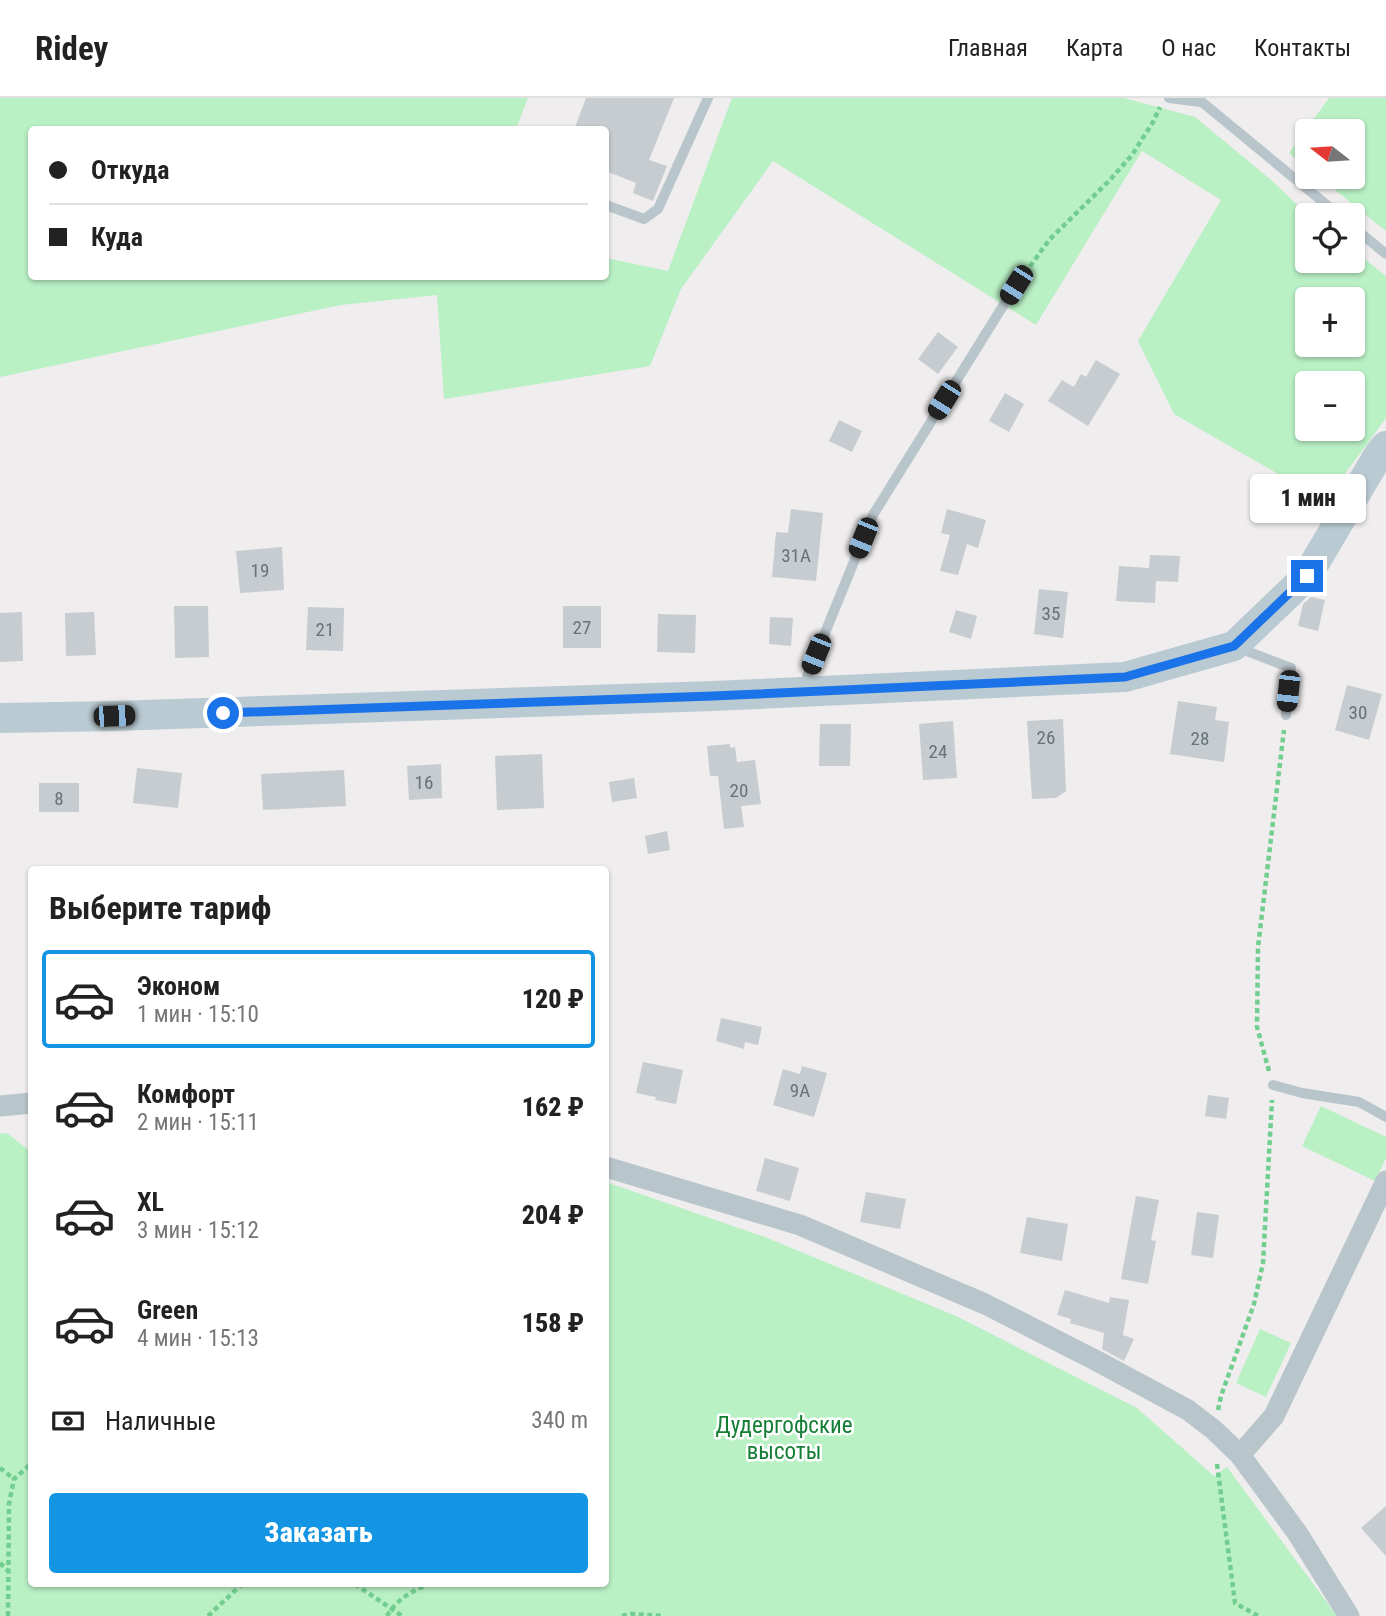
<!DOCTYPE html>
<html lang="ru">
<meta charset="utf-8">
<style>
body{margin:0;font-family:"Roboto Condensed",sans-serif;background:#f2f2f2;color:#222;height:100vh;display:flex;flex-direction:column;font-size:26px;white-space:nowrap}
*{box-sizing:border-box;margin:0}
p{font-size:23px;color:#767676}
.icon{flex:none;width:38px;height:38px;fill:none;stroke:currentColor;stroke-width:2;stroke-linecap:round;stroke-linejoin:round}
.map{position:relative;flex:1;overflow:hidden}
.side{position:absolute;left:28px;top:768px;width:581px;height:721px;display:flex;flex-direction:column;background:#fff;border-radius:7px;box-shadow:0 2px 5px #0004}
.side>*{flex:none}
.guide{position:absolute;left:28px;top:28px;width:581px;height:154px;border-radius:7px;box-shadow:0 2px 5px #0004;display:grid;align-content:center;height:154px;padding:0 21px;background:#fff}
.needle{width:46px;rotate:287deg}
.fabs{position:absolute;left:1295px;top:21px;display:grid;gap:14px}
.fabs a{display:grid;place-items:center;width:70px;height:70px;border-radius:7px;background:#fff;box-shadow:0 2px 5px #0004;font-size:35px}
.end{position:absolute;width:32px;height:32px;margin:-16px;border:9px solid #1a73e8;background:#fff;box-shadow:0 0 0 4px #fff}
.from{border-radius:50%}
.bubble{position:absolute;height:49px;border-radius:7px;background:#fff;box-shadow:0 2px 5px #0004;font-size:23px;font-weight:800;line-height:49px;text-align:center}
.car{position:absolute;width:21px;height:42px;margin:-21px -10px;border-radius:9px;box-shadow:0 0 5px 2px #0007;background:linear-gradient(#222 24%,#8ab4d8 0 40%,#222 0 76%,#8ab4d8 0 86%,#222 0)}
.guide b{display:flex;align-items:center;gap:24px;height:66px;font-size:26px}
.guide b+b{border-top:2px solid #e0e0e0}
.guide i{width:18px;height:18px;background:#222}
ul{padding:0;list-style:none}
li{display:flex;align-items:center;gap:21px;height:98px;margin:0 14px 10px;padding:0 7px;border:4px solid transparent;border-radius:7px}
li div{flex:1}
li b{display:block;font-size:26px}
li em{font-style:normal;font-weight:800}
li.current{border-color:#1495e3}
li>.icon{width:63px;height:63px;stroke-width:1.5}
h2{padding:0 21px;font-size:32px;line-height:84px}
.pay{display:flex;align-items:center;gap:18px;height:77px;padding:0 21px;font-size:26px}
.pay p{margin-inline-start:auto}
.cta{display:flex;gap:14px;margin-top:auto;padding:14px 21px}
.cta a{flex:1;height:80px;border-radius:7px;background:#1495e3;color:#fff;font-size:28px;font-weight:800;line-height:80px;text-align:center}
header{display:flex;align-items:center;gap:42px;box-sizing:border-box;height:98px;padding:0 35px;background:#fff;border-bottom:2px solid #e0e0e0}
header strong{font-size:33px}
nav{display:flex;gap:38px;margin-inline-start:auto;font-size:24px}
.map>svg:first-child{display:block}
</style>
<header>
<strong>Ridey</strong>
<nav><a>Главная</a><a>Карта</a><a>О нас</a><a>Контакты</a></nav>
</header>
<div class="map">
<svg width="1386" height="1518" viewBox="0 0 1386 1518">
<rect width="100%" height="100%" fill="#f0edee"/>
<!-- green -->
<g fill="#b9f0c4" fill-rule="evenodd">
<path d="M0,0h528l-12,31 -484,1v146h574v-18l62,13 64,-173h392l71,19 75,62 38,36 -1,46h46v-11l33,26v142l-61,83 -151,-87 -36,-73 83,-141 -79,-49 -106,174 -263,-164 -92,128 -31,77 -206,33 -7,-104 -96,10 -341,72zM1307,201h46v46h-46zM1307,285h46v46h-46z"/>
<path d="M1329,0h57v133l-67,-54h34v-46h-46v36l-18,-14z"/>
<path d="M1321,1008l65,31v21l-11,23 -73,-35z"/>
<path d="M7,1035l24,19 1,432h574v-402l159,55 191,79 181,92 77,68 13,-9 110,149h-1337v-482z"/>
<path d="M1260,1231l31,14 -25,54 -30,-14z"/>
</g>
<!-- building -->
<g fill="#c7ccd0">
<path d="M586,0h88l-25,62 18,6 -14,35 -20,-8 3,-10 -30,-12v-41h-32z"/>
<path d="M938,234l20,15 -20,27 -20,-15z"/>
<path d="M1096,262l24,14 -32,52 -40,-25 14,-21 12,7 7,-13 5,3z"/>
<path d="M1005,295l19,11 -15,28 -20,-11z"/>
<path d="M839,322l23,11 -10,21 -23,-11z"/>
<path d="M791,411l32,4 -7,68 -44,-4 4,-45 12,1z"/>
<path d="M947,411l39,11 -8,28 -11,-4 -9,31 -18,-4 10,-36 -9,-2z"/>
<path d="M282,449l2,43 -44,3 -4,-42z"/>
<path d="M1150,457l30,1 -2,26 -22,-1 -1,22 -39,-2 3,-35 30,2z"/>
<path d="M1039,491l29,3 -5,46 -29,-4z"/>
<path d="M1311,499l14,3 -7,31 -20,-5 5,-22z"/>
<path d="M174,508h34l1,51 -34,1z"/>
<rect x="563" y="508" width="38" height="42"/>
<path d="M308,509l36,1 -1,43 -37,-1z"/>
<path d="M956,512l21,6 -6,23 -22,-7z"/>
<path d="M22,514l1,49 -23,1v-49z"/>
<path d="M94,514l2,43 -30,1 -1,-43z"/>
<path d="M658,516l38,1 -1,38 -38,-1z"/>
<path d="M770,519l23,1 -2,28 -22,-2z"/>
<path d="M1347,587l35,9 -13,46 -34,-10z"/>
<path d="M1178,603l39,6 -2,13 14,2 -5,40 -54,-8z"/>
<path d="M1063,621l3,72 -10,7 -24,1 -5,-78z"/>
<path d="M953,623l4,57 -34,2 -4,-56z"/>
<path d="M820,626h31l-1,42h-31z"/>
<path d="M730,646v4l5,-1 2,15 18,-2 6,44 -20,2 3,21 -20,2 -6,-53h-8l-3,-30z"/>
<path d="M542,656l2,54 -47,2 -2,-54z"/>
<path d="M441,666l1,34 -33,2 -2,-34z"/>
<path d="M137,670l45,5 -4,35 -45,-5z"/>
<path d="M344,672l2,36 -83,4 -2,-36z"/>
<path d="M634,680l3,20 -25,4 -3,-20z"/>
<rect x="39" y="685" width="40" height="29"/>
<path d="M667,733l3,19 -22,4 -3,-18z"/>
<path d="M721,920l41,9 -4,18 -13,-3 -1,7 -28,-8z"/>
<path d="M643,964l40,8 -7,34 -21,-4 1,-3 -20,-4z"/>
<path d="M802,968l25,7 -13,44 -41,-12 10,-36 17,5z"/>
<path d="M1208,997l21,3 -3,21 -21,-3z"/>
<path d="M765,1060l34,10 -9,33 -34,-10z"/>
<path d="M866,1094l40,7 -6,30 -40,-7z"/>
<path d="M1136,1098l23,4 -8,40 5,1 -8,43 -27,-5z"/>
<path d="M1197,1114l22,3 -6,43 -22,-3z"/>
<path d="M1027,1119l41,7 -6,37 -42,-8z"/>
<path d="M1065,1192l44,13 1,-6 19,3 -6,35 11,4 -10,22 -22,-12 2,-16 -34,-10 1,-4 -14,-4z"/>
<path d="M1386,1408v50l-25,-28z"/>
</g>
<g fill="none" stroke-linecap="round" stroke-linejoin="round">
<!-- path -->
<g stroke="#71ce8f" stroke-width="4.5" stroke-dasharray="5 3.5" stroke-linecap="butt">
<path d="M1025,175l25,-34 59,-58 23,-26 21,-33 7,-15"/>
<path d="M1269,973l-12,-44 1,-80 26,-217"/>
<path d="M1218,1312l3,-14 33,-92 9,-41 9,-163"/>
<path d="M1217,1366l18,139 23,13"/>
<path d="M0,1370l14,11"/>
<path d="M0,1465l7,7"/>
<path d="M355,1486l47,32"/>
<path d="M8,1518l1,-112 5,-25 18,-16"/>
<path d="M208,1518l34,-32"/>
<path d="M387,1518c10,-17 24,-24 41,-32"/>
<path d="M622,1518l9,-2 33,2"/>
</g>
<!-- lane -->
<g stroke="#b8c5cb" stroke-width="10">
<path d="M1169,0l32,4"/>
<path d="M1197,0l142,117"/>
<path d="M606,107l38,14 14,-10 50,-111"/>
<path d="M1353,129l33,27"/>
<path d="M1236,549l55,21 -5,47"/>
<path d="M807,591v-12l66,-162 143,-230"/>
<path d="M1273,987l29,8 57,9 27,15"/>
</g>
<!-- street -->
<g stroke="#b8c5cb" stroke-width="21">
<path d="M0,1008l32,-3"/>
<path d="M606,1069l194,58 185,79 112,57 91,49 26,20 26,25 58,79 51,82"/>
<path d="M1240,1357l34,-39 112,-235"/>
</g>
<!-- secondary -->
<path stroke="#bacad2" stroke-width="30" d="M0,620l114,-2 599,-20 412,-19 109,-31 73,-70 72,-122 7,-8"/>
</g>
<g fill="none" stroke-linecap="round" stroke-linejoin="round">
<!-- route -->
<path stroke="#1a73e8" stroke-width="9" d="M223,615l490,-17 412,-19 109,-31 73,-70"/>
</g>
<g text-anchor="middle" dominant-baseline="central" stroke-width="5" stroke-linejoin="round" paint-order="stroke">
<!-- number labels -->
<g font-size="19" fill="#667378">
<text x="796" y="457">31А</text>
<text x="260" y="472">19</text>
<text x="1051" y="515">35</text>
<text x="582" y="529">27</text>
<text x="325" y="531">21</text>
<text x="1358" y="614">30</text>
<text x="1046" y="639">26</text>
<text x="1200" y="640">28</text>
<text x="938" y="653">24</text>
<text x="424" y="684">16</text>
<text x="739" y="692">20</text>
<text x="59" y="700">8</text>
<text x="800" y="992">9А</text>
</g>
<!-- park labels -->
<g font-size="23" fill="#147e35" stroke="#fff">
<text x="784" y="1327">Дудергофские<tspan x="784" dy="26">высоты</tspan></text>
</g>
</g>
</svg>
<div class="fabs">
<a><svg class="needle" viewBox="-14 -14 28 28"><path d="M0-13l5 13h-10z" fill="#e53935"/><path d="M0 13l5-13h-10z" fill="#767676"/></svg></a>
<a><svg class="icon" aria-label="locate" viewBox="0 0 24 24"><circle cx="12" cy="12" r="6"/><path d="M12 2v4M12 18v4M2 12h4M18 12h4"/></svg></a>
<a>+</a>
<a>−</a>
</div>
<i class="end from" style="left:223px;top:615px"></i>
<i class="end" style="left:1307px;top:478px"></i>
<div class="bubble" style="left:1250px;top:376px;width:116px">1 мин</div>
<i class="car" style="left:1016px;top:187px;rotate:212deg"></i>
<i class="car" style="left:944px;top:302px;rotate:212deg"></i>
<i class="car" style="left:863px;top:440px;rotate:202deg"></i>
<i class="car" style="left:816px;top:556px;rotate:202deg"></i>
<i class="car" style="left:1288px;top:593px;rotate:186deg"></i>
<i class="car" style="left:114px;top:618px;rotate:88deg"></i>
<div class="guide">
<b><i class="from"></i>Откуда</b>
<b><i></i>Куда</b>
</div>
<section class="side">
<h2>Выберите тариф</h2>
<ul>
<li class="current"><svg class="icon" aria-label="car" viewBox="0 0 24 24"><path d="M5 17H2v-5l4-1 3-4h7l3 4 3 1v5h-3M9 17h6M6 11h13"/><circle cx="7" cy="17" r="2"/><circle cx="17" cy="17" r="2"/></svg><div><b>Эконом</b><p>1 мин · 15:10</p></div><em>120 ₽</em></li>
<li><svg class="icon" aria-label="car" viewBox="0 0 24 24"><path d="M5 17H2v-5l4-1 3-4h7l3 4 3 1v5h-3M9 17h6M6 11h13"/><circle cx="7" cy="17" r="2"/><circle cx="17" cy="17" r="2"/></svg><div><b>Комфорт</b><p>2 мин · 15:11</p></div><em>162 ₽</em></li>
<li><svg class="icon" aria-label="car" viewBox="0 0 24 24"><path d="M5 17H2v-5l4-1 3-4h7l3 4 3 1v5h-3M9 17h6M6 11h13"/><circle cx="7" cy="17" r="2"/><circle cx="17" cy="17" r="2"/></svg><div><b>XL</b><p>3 мин · 15:12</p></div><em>204 ₽</em></li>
<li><svg class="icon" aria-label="car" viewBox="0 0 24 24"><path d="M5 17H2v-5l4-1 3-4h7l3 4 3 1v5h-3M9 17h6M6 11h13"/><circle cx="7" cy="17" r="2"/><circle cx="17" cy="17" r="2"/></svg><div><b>Green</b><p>4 мин · 15:13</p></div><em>158 ₽</em></li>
</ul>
<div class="pay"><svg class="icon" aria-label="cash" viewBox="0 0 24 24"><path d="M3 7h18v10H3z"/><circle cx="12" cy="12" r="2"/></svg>Наличные<p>340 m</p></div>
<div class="cta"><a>Заказать</a></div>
</section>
</div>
